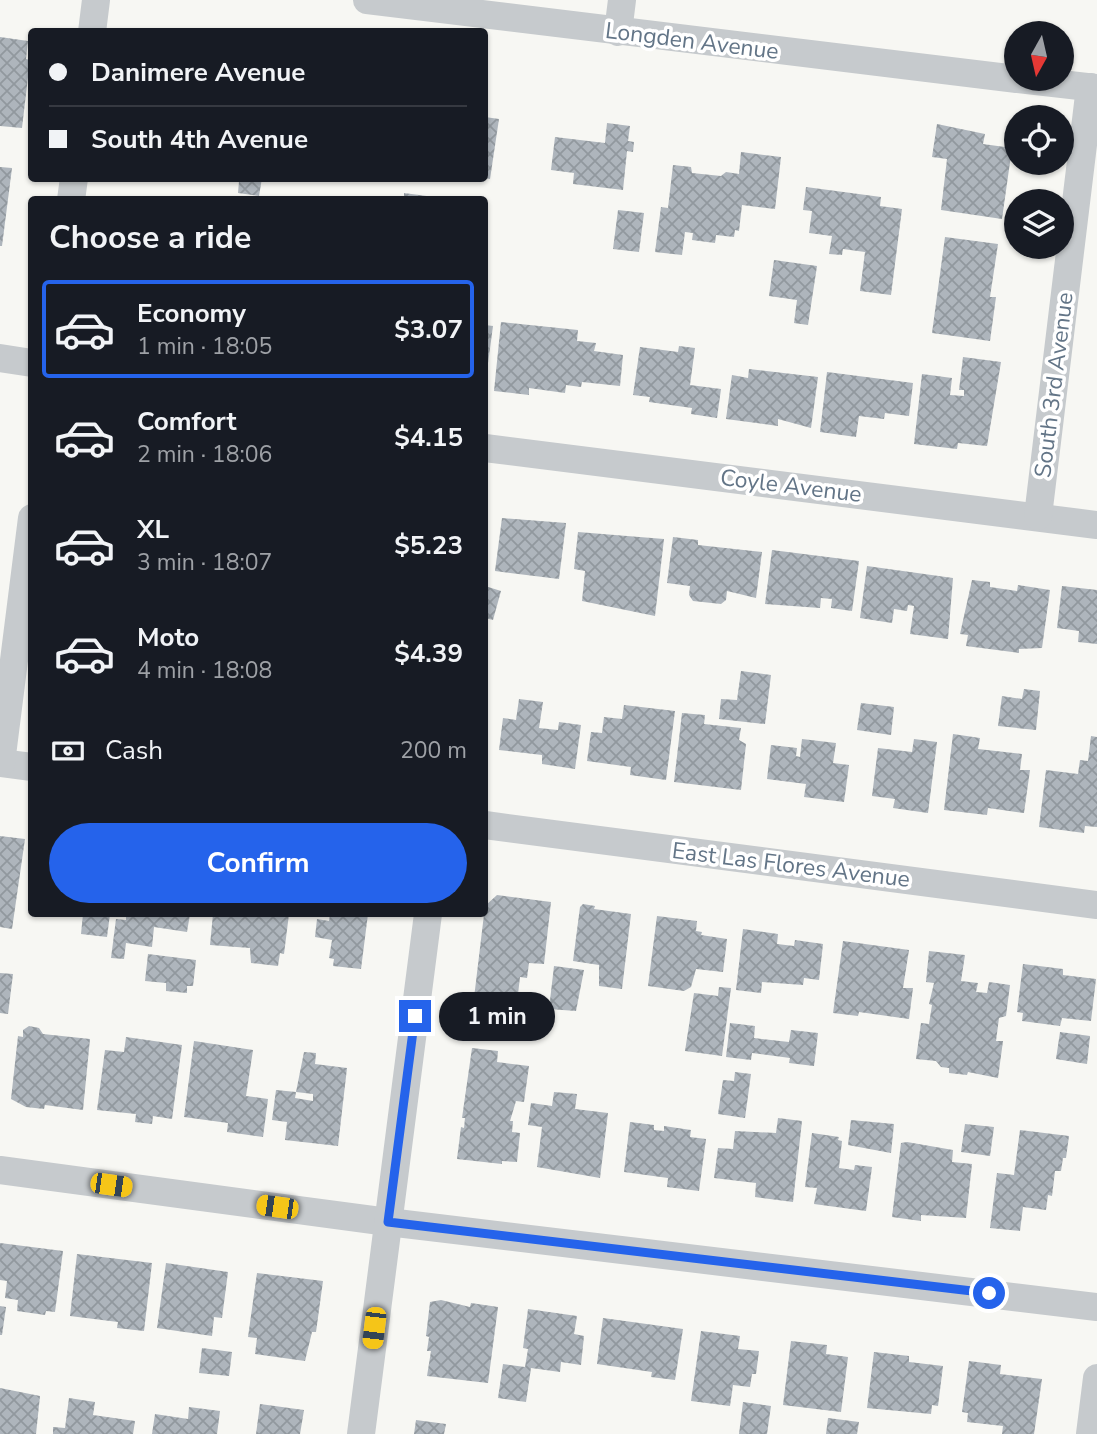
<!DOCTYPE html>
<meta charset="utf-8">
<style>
body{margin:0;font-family:"Nunito Sans",sans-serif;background:#242831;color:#f1f3f6;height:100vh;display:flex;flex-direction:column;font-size:26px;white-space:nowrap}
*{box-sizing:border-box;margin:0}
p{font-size:23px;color:#9ea1a6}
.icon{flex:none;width:38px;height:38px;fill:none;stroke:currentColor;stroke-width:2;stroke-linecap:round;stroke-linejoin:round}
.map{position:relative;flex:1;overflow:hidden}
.details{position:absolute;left:28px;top:196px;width:460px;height:721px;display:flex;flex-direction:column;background:#171b24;border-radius:7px;box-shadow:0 2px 5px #0004}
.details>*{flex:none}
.hud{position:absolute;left:28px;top:28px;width:460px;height:154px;border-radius:7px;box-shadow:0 2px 5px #0004;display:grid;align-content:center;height:154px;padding:0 21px;background:#171b24}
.needle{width:46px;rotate:188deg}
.buttons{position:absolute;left:1004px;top:21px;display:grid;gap:14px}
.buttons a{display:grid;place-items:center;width:70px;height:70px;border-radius:50%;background:#171b24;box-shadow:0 2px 5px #0004;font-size:35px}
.end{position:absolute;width:32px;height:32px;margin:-16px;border:9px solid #2563eb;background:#fff;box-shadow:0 0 0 4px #fff}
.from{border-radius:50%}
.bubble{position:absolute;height:49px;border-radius:24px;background:#171b24;box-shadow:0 2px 5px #0004;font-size:23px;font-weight:700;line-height:49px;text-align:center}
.car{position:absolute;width:21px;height:42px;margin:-21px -10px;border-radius:9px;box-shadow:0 0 5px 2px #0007;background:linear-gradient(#f5c518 24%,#345 0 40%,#f5c518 0 76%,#345 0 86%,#f5c518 0)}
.hud b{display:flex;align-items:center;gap:24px;height:66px;font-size:26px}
.hud b+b{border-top:2px solid #363941}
.hud i{width:18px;height:18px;background:#f1f3f6}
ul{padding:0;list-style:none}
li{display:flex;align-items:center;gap:21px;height:98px;margin:0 14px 10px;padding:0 7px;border:4px solid transparent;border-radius:7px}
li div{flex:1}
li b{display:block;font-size:26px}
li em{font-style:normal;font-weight:700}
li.active{border-color:#2563eb}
li>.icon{width:63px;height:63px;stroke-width:1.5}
h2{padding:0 21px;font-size:32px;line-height:84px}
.pay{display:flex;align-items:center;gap:18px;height:77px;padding:0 21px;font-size:26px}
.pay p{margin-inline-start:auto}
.primary-button{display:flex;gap:14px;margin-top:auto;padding:14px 21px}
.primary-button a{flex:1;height:80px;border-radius:42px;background:#2563eb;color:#fff;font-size:28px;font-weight:700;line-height:80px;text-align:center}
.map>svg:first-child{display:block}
</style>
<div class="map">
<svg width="1097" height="1434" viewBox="0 0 1097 1434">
<defs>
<pattern id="building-cross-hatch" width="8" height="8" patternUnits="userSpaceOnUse" patternTransform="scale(1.75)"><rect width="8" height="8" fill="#aeb5bc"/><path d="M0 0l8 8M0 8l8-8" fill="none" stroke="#91989e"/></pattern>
</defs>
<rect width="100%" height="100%" fill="#f7f7f3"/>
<!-- building -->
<g fill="url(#building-cross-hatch)">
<path d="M0,37l28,4 -2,18 4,1 -8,68 -22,-2z"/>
<path d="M485,117l14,2 -9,60 -5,-1z"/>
<path d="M607,123l23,3 -2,15 6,1 -1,10 -6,-1 -4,39 -50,-6 1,-11 -23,-3 4,-33 50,6z"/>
<path d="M937,124l48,10 -2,10 29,4 -10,71 -61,-9 6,-51 -15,-2z"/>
<path d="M741,152l40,5 -6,52 -33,-4 -3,26 -4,-1 -1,7 -18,-2 -1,8 -23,-3 1,-7 -8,-1 -3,23 -27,-3 6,-45 7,1 5,-43 18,2 1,6 29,3 5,-4 13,2z"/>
<path d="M0,167l12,1 -10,78h-2z"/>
<path d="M231,178h31l-3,18 -21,-3 1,-12z"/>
<path d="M806,187l75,10 -1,9 22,3 -11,86 -31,-4 5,-39 -22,-3 -1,6 -13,-1 3,-18 -23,-3 3,-22 -9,-1z"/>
<path d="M404,193l30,4 -1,3h-29z"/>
<path d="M618,210l26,3 -5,39 -26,-3z"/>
<path d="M945,237l53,7 -8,53h6l-6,44 -58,-8z"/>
<path d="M774,260l43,6 -9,59 -14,-2 3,-23 -28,-4z"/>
<path d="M501,322l77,8 -1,11 19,2 -2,8 29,4 -3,31 -38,-4 -1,5 -15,-2 -1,8 -36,-5v7l-35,-4z"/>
<path d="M485,325l8,1 -7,52h-1z"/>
<path d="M679,346l16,2 -5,37 31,4 -4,29 -26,-4 1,-6 -43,-6 1,-5 -17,-2 7,-48 38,5z"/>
<path d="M963,357l38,5 -14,84 -29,-3 -1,6 -43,-5 8,-70 30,4 -2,17 14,1v-6h-5z"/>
<path d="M749,369l69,8 -7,51 -33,-9v7l-52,-7 6,-44 16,3z"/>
<path d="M827,372l86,11 -4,33 -24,-3 -1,6 -25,-3 -3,21 -36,-5z"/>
<path d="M502,518l64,5 -7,56 -64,-8z"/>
<path d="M578,532l86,7 -9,77 -73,-15 3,-30 -11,-2z"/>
<path d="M673,537l25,3v5l64,7 -6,46 -29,-7 -1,9 -5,4 -28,-3 -4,-6 1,-9 -23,-3z"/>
<path d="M772,550l87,11 -7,50 -21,-3 1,-9 -11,-1 -1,10 -55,-4z"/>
<path d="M867,566l86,12 -5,61 -38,-5 4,-28 -6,-1 -1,6 -13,-2 -2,14 -32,-5z"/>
<path d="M972,580l18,2v5l27,4 1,-6 32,5 -8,58 -23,1v4l-53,-7 2,-11 -8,-1z"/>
<path d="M485,586l16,5 -8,29 -8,-2z"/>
<path d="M1062,586l35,4v54l-19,-2 1,-11 -22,-3z"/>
<path d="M741,671l30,4 -6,49 -46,-5 2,-20 16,1z"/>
<path d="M1024,689l16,2 -4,39 -38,-4 4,-30 20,3z"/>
<path d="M519,699l24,3 -4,26 19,2 1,-8 22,3 -6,44 -33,-5v-9l-43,-5 4,-32 13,2z"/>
<path d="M861,703l33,4 -3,28 -34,-5z"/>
<path d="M624,705l51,6 -9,69 -36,-5 1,-8 -44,-6 4,-29 11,1 2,-16 18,2z"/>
<path d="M682,713l23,2 -1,9 37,4 -2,12 7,4 -5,46 -67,-8z"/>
<path d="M953,734l27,4 -2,11 44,5 -2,16h10l-6,43 -36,-5 -1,7 -43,-5z"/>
<path d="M1091,736l6,1v90l-12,-1 -1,7 -45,-6 7,-57 32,4 2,-14 8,1z"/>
<path d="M802,739l34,4 -3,20 16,2 -5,37 -40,-5 2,-13 -39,-5 4,-34 26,3 -1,8 4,1z"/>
<path d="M914,739l23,3 -9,71 -35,-5 2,-9 -23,-3 6,-48 34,4z"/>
<path d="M0,836l25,3 -13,90 -12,-2z"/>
<path d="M497,895l54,7 -7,62 -15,-1 -2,15 -7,-1 -3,26 -43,-5 11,-92z"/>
<path d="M583,904l12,2 -1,3 37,5 -9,75 -23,-3v-21l-26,-4 7,-54z"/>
<path d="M83,914h27l-3,23 -26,-3z"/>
<path d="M126,914h64l-3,18 -33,-5 -2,20 -26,-4 -2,16 -13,-1 5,-39 10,1z"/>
<path d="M213,914h76l-5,40 -4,-1 -2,13 -27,-3 -1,-15 -40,-3z"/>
<path d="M330,914h38l-7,55 -28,-3 1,-7 -5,-1 3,-18 -17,-3 2,-18 12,2z"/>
<path d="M657,916l40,5 -1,10 6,1 -1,3 26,4 -4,33 -27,-3 -5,18 -7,4 -36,-5z"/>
<path d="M743,929l35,5 -1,10 17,2 1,-6 28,4 -4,36 -15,-2 -1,7 -41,-3 -1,11 -25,-3z"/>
<path d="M843,941l66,9 -6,38h10l-4,31 -50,-7 -1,4 -25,-3z"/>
<path d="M929,951l36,4 -4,26 17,2 -2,9 11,1 2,-11 21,3 -4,31 -7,2 -3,23h7l-5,37 -30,-6 -1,3 -18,-2v-5l-8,-1 -5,-6 -20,-2 5,-36 8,1 3,-19 -3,-1 5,-21 -8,-1z"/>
<path d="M148,954l48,6 -3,26h-6v7l-21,-2v-8l-21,-2z"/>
<path d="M1023,964l40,5v6l33,4 -5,42 -29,-3 -2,8 -38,-5 1,-8 -6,-1z"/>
<path d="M554,966l30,4 -8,41 -27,-2z"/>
<path d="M0,973l13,1 -5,40 -8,-1z"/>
<path d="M719,987l12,1 -9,68 -37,-5 9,-58 24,3z"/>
<path d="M730,1023l25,3 -1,12 35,4 2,-12 27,3 -4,33 -25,-3 1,-5 -38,-5 -1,7 -25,-3z"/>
<path d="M29,1026l10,2 4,6 47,5 -7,71 -38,-5 -1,4 -18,-2 -15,-8 7,-63 5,1v-7z"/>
<path d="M1060,1032l30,4 -3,28 -31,-5z"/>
<path d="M126,1037l56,8 -10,74 -19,-3 -1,8 -17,-2 1,-8 -39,-4 8,-60 19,2z"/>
<path d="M194,1041l59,9 -7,46 22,3 -5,38 -36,-5 1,-9 -44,-6z"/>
<path d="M472,1048l26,3 -1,11 32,4 -5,36 -8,-1 -6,20h3l-1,11 8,1 -3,29 -15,-1v3l-45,-5 4,-32 3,1 1,-10h-3z"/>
<path d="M304,1052l12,1 -1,11 32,4 -9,78 -53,-6 2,-18 -15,-2 4,-30 20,2 -1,6 18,3v-7l-17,-2z"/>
<path d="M735,1072l16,2 -6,44 -27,-4 5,-34 11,1z"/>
<path d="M554,1092l23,2 -2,15 33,4 -8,65 -63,-11 5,-40 -14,-2 3,-22 21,3z"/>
<path d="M778,1118l24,3 -9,81 -38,-5 1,-14 -42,-5 4,-30 15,1 2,-18 41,2z"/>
<path d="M851,1120l43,4 -3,29 -43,-8z"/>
<path d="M630,1122l24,3v5l10,1v-5l27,4 -1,7 16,2 -7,52 -32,-4 1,-9 -44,-6z"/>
<path d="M965,1124l29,3 -4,29 -29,-4z"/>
<path d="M1020,1130l49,6 -3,22h-3l-2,13h-6l-3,25 -4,-1 -2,15 -23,-3 -3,24 -30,-3 7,-55 17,2z"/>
<path d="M812,1133l27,4 -1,3 4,1 -3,27 15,2 1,-5 17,2 -6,44 -52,-7 3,-16 -12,-1z"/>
<path d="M907,1142l46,8 -1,12 20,2 -6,54 -45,-3v6l-29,-4 9,-74z"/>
<path d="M0,1243l63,8 -8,61 -9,-1 -1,4 -28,-4 1,-11 -13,-2 2,-17 -7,-1z"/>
<path d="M77,1254l75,9 -8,68 -27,-3 1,-6 -48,-6z"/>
<path d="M166,1263l62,9 -6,46 -8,-1 -2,19 -55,-8z"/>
<path d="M257,1273l66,8 -7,51h-4l-7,29 -50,-7 2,-16 -9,-1z"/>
<path d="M441,1300l29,7 1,-4 27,4 -10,76 -61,-7 4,-25h-4l2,-14 -3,-1 4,-34z"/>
<path d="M0,1306l6,1 -4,28h-2z"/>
<path d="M528,1309l49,7 -3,18 10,2 -3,29 -20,-3 -1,10 -29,-4 -5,34 -28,-4 5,-34 22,3 3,-18 -5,-1z"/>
<path d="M603,1318l80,11 -8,51 -24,-3 1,-5 -55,-8z"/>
<path d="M701,1331l39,5 -2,13 21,2 -3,23h-4l-2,13 -17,-2 -3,21 -39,-5z"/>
<path d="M791,1341l36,4 -1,9 22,3 -7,55 -58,-7z"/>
<path d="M202,1348l30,4 -3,24 -30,-3z"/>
<path d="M874,1352l35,4v6l34,4 -5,40 -6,-1 -1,9 -64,-6z"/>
<path d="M969,1361l32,4 -1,9 42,5 -8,55h-32l1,-8 -36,-4 1,-9 -6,-1z"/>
<path d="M0,1388l40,8 -4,38h-36z"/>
<path d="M69,1398l26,4 -2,13 42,6 -2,13h-80v-7l12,1z"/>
<path d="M743,1402l28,4 -4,28h-28z"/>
<path d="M260,1404l44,6 -4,24h-44z"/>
<path d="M189,1407l31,4 -3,23h-65l3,-20 33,5z"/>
<path d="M828,1418l31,4 -2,12h-31z"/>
<path d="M416,1420l30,4 -2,10h-30z"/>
</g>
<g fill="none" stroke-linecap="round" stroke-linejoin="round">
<!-- minor -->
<g stroke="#c6cacd" stroke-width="28">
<path d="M367,0l650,79"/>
<path d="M92,32l4,-32"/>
<path d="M618,32l4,-32"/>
<path d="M1018,79l79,9"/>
<path d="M71,200l3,-22"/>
<path d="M0,358l32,5"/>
<path d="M485,448l612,77"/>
<path d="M1038,516l52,-429"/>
<path d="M0,763l32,4"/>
<path d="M1,763l31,-245"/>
<path d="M485,825l612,80"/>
<path d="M0,1170l388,52 709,85"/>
<path d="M361,1434l67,-520"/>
<path d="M1090,1434l7,-56"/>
</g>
</g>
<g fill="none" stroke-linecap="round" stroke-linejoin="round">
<!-- route -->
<path stroke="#2563eb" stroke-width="9" d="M415,1016l-27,206 601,71"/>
</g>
<g text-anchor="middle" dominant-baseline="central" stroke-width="7" stroke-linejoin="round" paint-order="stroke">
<!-- street labels -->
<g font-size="23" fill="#637587" stroke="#fff">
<text transform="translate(692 41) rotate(7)">Longden Avenue</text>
<text transform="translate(1054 385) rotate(-83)">South 3rd Avenue</text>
<text transform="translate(791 486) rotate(7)">Coyle Avenue</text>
<text transform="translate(791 865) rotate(7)">East Las Flores Avenue</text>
</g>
</g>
</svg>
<div class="buttons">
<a><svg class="needle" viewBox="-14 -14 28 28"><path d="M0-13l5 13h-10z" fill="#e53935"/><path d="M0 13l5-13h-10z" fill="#9ea1a6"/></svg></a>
<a><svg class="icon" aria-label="locate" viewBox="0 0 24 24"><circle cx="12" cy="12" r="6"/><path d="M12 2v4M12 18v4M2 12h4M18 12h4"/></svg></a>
<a><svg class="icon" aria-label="layers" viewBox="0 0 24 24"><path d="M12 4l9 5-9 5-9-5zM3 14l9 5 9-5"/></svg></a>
</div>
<i class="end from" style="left:989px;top:1293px"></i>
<i class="end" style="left:415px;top:1016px"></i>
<div class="bubble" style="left:439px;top:992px;width:116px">1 min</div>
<i class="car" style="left:111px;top:1185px;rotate:98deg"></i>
<i class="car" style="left:277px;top:1207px;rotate:278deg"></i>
<i class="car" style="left:374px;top:1328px;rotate:187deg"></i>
<div class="hud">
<b><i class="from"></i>Danimere Avenue</b>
<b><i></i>South 4th Avenue</b>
</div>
<section class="details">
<h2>Choose a ride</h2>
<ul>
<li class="active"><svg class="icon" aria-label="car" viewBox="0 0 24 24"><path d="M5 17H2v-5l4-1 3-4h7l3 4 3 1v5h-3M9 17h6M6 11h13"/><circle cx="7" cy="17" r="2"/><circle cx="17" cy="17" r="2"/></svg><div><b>Economy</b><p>1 min · 18:05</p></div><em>$3.07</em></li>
<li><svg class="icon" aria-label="car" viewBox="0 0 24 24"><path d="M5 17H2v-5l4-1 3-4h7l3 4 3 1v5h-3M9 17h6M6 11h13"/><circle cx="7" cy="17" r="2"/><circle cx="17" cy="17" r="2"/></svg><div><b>Comfort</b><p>2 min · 18:06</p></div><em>$4.15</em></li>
<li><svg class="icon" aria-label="car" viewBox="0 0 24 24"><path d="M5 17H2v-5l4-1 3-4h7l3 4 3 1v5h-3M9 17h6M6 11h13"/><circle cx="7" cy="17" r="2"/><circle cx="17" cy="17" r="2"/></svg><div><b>XL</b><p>3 min · 18:07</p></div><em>$5.23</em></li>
<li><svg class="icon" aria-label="car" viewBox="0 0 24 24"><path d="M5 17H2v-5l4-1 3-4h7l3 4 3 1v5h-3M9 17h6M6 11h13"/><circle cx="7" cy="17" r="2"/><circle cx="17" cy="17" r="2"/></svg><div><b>Moto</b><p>4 min · 18:08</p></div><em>$4.39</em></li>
</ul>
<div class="pay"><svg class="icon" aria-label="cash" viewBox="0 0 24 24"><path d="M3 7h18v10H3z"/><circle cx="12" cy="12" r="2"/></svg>Cash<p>200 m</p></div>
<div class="primary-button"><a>Confirm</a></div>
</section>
</div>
